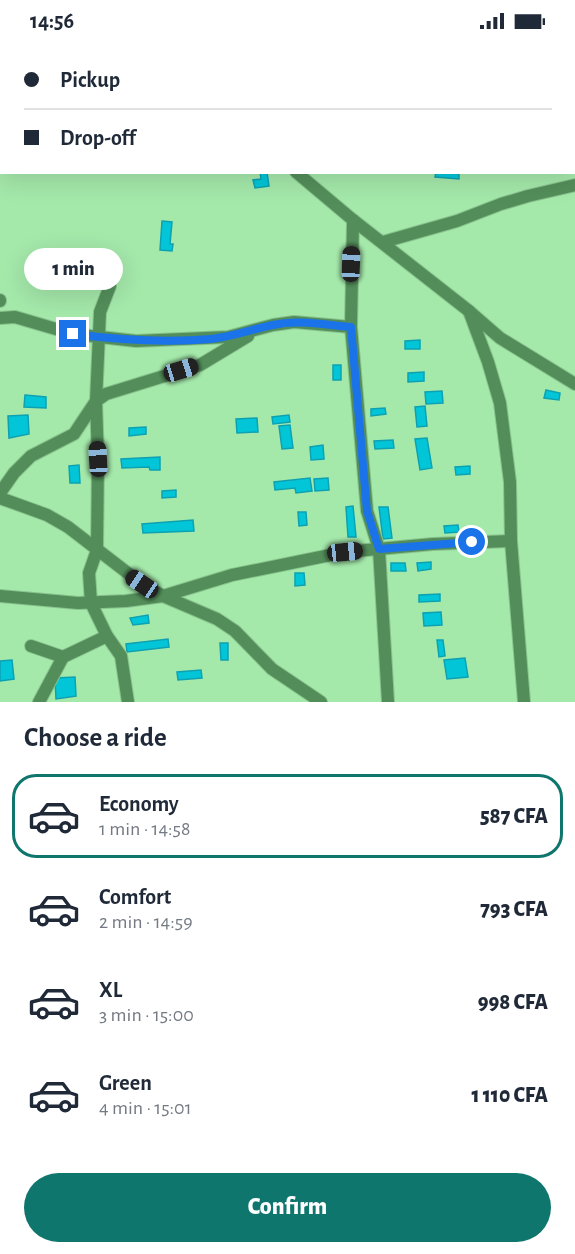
<!DOCTYPE html>
<meta charset="utf-8">
<style>
body{margin:0;font-family:"Alegreya Sans",sans-serif;background:#f2f2f3;color:#1f2937;height:100vh;display:flex;flex-direction:column;font-size:22px;white-space:nowrap}
*{box-sizing:border-box;margin:0}
p{font-size:20px;color:#747a83}
.icon{flex:none;width:33px;height:33px;fill:none;stroke:currentColor;stroke-width:2;stroke-linecap:round;stroke-linejoin:round}
.map{position:relative;height:660px;overflow:hidden}
.panel{display:flex;flex-direction:column;background:#fff;flex:1}
.panel>*{flex:none}
.top-card{position:absolute;left:0px;top:0px;width:576px;height:132px;box-shadow:0 6px 24px #0002;display:grid;align-content:center;height:132px;padding:0 24px;background:#fff}
.end{position:absolute;width:27px;height:27px;margin:-14px;border:8px solid #1a73e8;background:#fff;box-shadow:0 0 0 3px #fff}
.from{border-radius:50%}
.bubble{position:absolute;height:42px;border-radius:21px;background:#fff;box-shadow:0 6px 24px #0002;font-size:20px;font-weight:800;line-height:42px;text-align:center}
.car{position:absolute;width:18px;height:36px;margin:-18px -9px;border-radius:8px;box-shadow:0 0 4px 2px #0007;background:linear-gradient(#222 24%,#8ab4d8 0 40%,#222 0 76%,#8ab4d8 0 86%,#222 0)}
.top-card b{display:flex;align-items:center;gap:21px;height:57px;font-size:22px}
.top-card b+b{border-top:2px solid #e0e1e3}
.top-card i{width:15px;height:15px;background:#1f2937}
ul{padding:0;list-style:none}
li{display:flex;align-items:center;gap:18px;height:84px;margin:0 12px 9px;padding:0 12px;border:3px solid transparent;border-radius:24px}
li div{flex:1}
li b{display:block;font-size:22px}
li em{font-style:normal;font-weight:800}
li.active{border-color:#0f766e}
li>.icon{width:54px;height:54px;stroke-width:1.5}
h2{padding:0 24px;font-size:27px;line-height:72px}
.button{display:flex;gap:12px;margin-top:auto;padding:12px 24px}
.button a{flex:1;height:69px;border-radius:36px;background:#0f766e;color:#fff;font-size:24px;font-weight:800;line-height:69px;text-align:center}
.status{display:flex;justify-content:space-between;align-items:center;height:42px;padding:0 30px;background:#fff;direction:ltr}
.status svg{height:16px;fill:currentColor}
.map>svg:first-child{display:block}
</style>
<div class="status"><b>14:56</b><svg viewBox="0 0 49 12"><path d="M0 12V9h3v3zM5 12V6h3v6zM10 12V3h3v9zM15 12V0h3v12zM26 1h20v11H26zM47 4h2v5h-2z"/></svg></div>
<div class="map">
<svg width="575" height="660" viewBox="0 0 575 660">
<rect width="100%" height="100%" fill="#a4e8aa"/>
<!-- building -->
<g fill="#02c6d8" stroke="#0da1b1" stroke-width="1.5">
<path d="M260,130h7l2,14 -14,2 -2,-8 8,-1z"/>
<path d="M436,130h23v7l-24,-2z"/>
<path d="M162,179l10,1 -2,22h3l-1,7 -12,-1z"/>
<path d="M58,219l1,8 -26,3 -1,-9z"/>
<path d="M420,298v9h-15v-8z"/>
<rect x="333" y="323" width="8" height="15"/>
<path d="M424,330v9l-16,1v-9z"/>
<path d="M546,348l14,3 -1,7 -15,-2z"/>
<path d="M442,349l1,12 -17,1 -1,-12z"/>
<path d="M25,353l21,2v11l-22,-1z"/>
<path d="M425,364l2,20 -10,1 -2,-20z"/>
<path d="M385,366l1,6 -15,2v-7z"/>
<path d="M28,373l1,19 -20,4 -1,-22z"/>
<path d="M289,373l1,7 -17,2 -1,-7z"/>
<path d="M257,376l1,14 -21,1 -1,-14z"/>
<path d="M290,383l3,23 -11,1 -3,-23z"/>
<path d="M146,385v7l-17,2v-8z"/>
<path d="M427,396l5,30 -12,2 -5,-31z"/>
<path d="M393,398l1,8 -19,1 -1,-8z"/>
<path d="M323,403l1,14 -13,1 -1,-13z"/>
<path d="M160,415v13h-10l-1,-3 -27,1 -1,-9z"/>
<path d="M79,423l1,18h-10l-1,-17z"/>
<path d="M470,424v8l-14,1 -1,-8z"/>
<path d="M310,436l2,13 -16,2 -1,-5 -20,2 -1,-8z"/>
<path d="M328,436l1,12 -14,1 -1,-12z"/>
<path d="M176,448v7l-14,1v-7z"/>
<path d="M353,464l3,31h-8l-2,-30z"/>
<path d="M379,465h9l4,31 -9,1z"/>
<path d="M298,470h8l1,13 -8,1z"/>
<path d="M193,478l1,11 -51,2 -1,-9z"/>
<path d="M458,483l1,7 -14,1 -1,-7z"/>
<path d="M431,520v7l-13,2 -1,-8z"/>
<path d="M391,521h14l1,8h-15z"/>
<path d="M295,531h9l1,12 -10,1z"/>
<path d="M440,552v7l-21,1v-7z"/>
<path d="M441,570l1,13 -18,1 -1,-13z"/>
<path d="M148,573l1,8 -16,2 -3,-7z"/>
<path d="M168,597l1,8 -42,5 -1,-8z"/>
<path d="M437,598h6l2,16 -6,1z"/>
<path d="M220,601h8v17h-7z"/>
<path d="M465,616l3,19 -21,2 -3,-19z"/>
<path d="M12,618l2,19 -14,2v-20z"/>
<path d="M201,628l1,8 -24,2 -1,-8z"/>
<path d="M75,635l1,19 -20,3 -1,-21z"/>
</g>
<g fill="none" stroke-linecap="round" stroke-linejoin="round">
<defs>
<g id="minor">
<path d="M149,0l2,2"/>
<path d="M296,130l57,48 116,91 31,27 75,46"/>
<path d="M353,178l-2,107 16,184 12,38 9,153"/>
<path d="M383,200l74,-21 44,-17 27,-8 47,-11"/>
<path d="M110,244l-10,26 -4,89 2,58 -1,91 -8,23 2,30 16,33 14,20 7,46"/>
<path d="M0,258v1"/>
<path d="M469,269l19,51 12,41 10,79 1,59 13,161"/>
<path d="M0,276l15,-1 58,17 63,7 92,-4 45,-12 21,-3 57,5"/>
<path d="M0,451l14,-20 17,-17 43,-22 22,-33 10,-7 94,-29 48,-29"/>
<path d="M0,456l47,17 21,12 74,57 21,12 54,23 18,12 37,38 49,33"/>
<path d="M0,554l78,7 48,-2 37,-5 69,-21 113,-23 88,-8 78,-3"/>
<path d="M31,604l32,11"/>
<path d="M39,660l24,-45 44,-21"/>
</g>
</defs>
<!-- minor casing -->
<use href="#minor" stroke="#88c38d" stroke-width="14"/>
<!-- minor -->
<use href="#minor" stroke="#538e5a" stroke-width="12"/>
</g>
<g fill="none" stroke-linecap="round" stroke-linejoin="round">
<!-- route -->
<path stroke="#1a73e8" stroke-width="8" d="M73,292c46,6 92,9 138,5 21,-2 41,-10 62,-14 25,-6 52,0 78,2l16,184 12,38 93,-7"/>
</g>
</svg>
<i class="end from" style="left:472px;top:500px"></i>
<i class="end" style="left:73px;top:292px"></i>
<div class="bubble" style="left:24px;top:206px;width:99px">1 min</div>
<i class="car" style="left:351px;top:222px;rotate:2deg"></i>
<i class="car" style="left:181px;top:328px;rotate:73deg"></i>
<i class="car" style="left:98px;top:417px;rotate:357deg"></i>
<i class="car" style="left:345px;top:510px;rotate:84deg"></i>
<i class="car" style="left:142px;top:542px;rotate:304deg"></i>
<div class="top-card">
<b><i class="from"></i>Pickup</b>
<b><i></i>Drop-off</b>
</div>
</div>
<section class="panel">
<h2>Choose a ride</h2>
<ul>
<li class="active"><svg class="icon" aria-label="car" viewBox="0 0 24 24"><path d="M5 17H2v-5l4-1 3-4h7l3 4 3 1v5h-3M9 17h6M6 11h13"/><circle cx="7" cy="17" r="2"/><circle cx="17" cy="17" r="2"/></svg><div><b>Economy</b><p>1 min · 14:58</p></div><em>587 CFA</em></li>
<li><svg class="icon" aria-label="car" viewBox="0 0 24 24"><path d="M5 17H2v-5l4-1 3-4h7l3 4 3 1v5h-3M9 17h6M6 11h13"/><circle cx="7" cy="17" r="2"/><circle cx="17" cy="17" r="2"/></svg><div><b>Comfort</b><p>2 min · 14:59</p></div><em>793 CFA</em></li>
<li><svg class="icon" aria-label="car" viewBox="0 0 24 24"><path d="M5 17H2v-5l4-1 3-4h7l3 4 3 1v5h-3M9 17h6M6 11h13"/><circle cx="7" cy="17" r="2"/><circle cx="17" cy="17" r="2"/></svg><div><b>XL</b><p>3 min · 15:00</p></div><em>998 CFA</em></li>
<li><svg class="icon" aria-label="car" viewBox="0 0 24 24"><path d="M5 17H2v-5l4-1 3-4h7l3 4 3 1v5h-3M9 17h6M6 11h13"/><circle cx="7" cy="17" r="2"/><circle cx="17" cy="17" r="2"/></svg><div><b>Green</b><p>4 min · 15:01</p></div><em>1 110 CFA</em></li>
</ul>
<div class="button"><a>Confirm</a></div>
</section>
